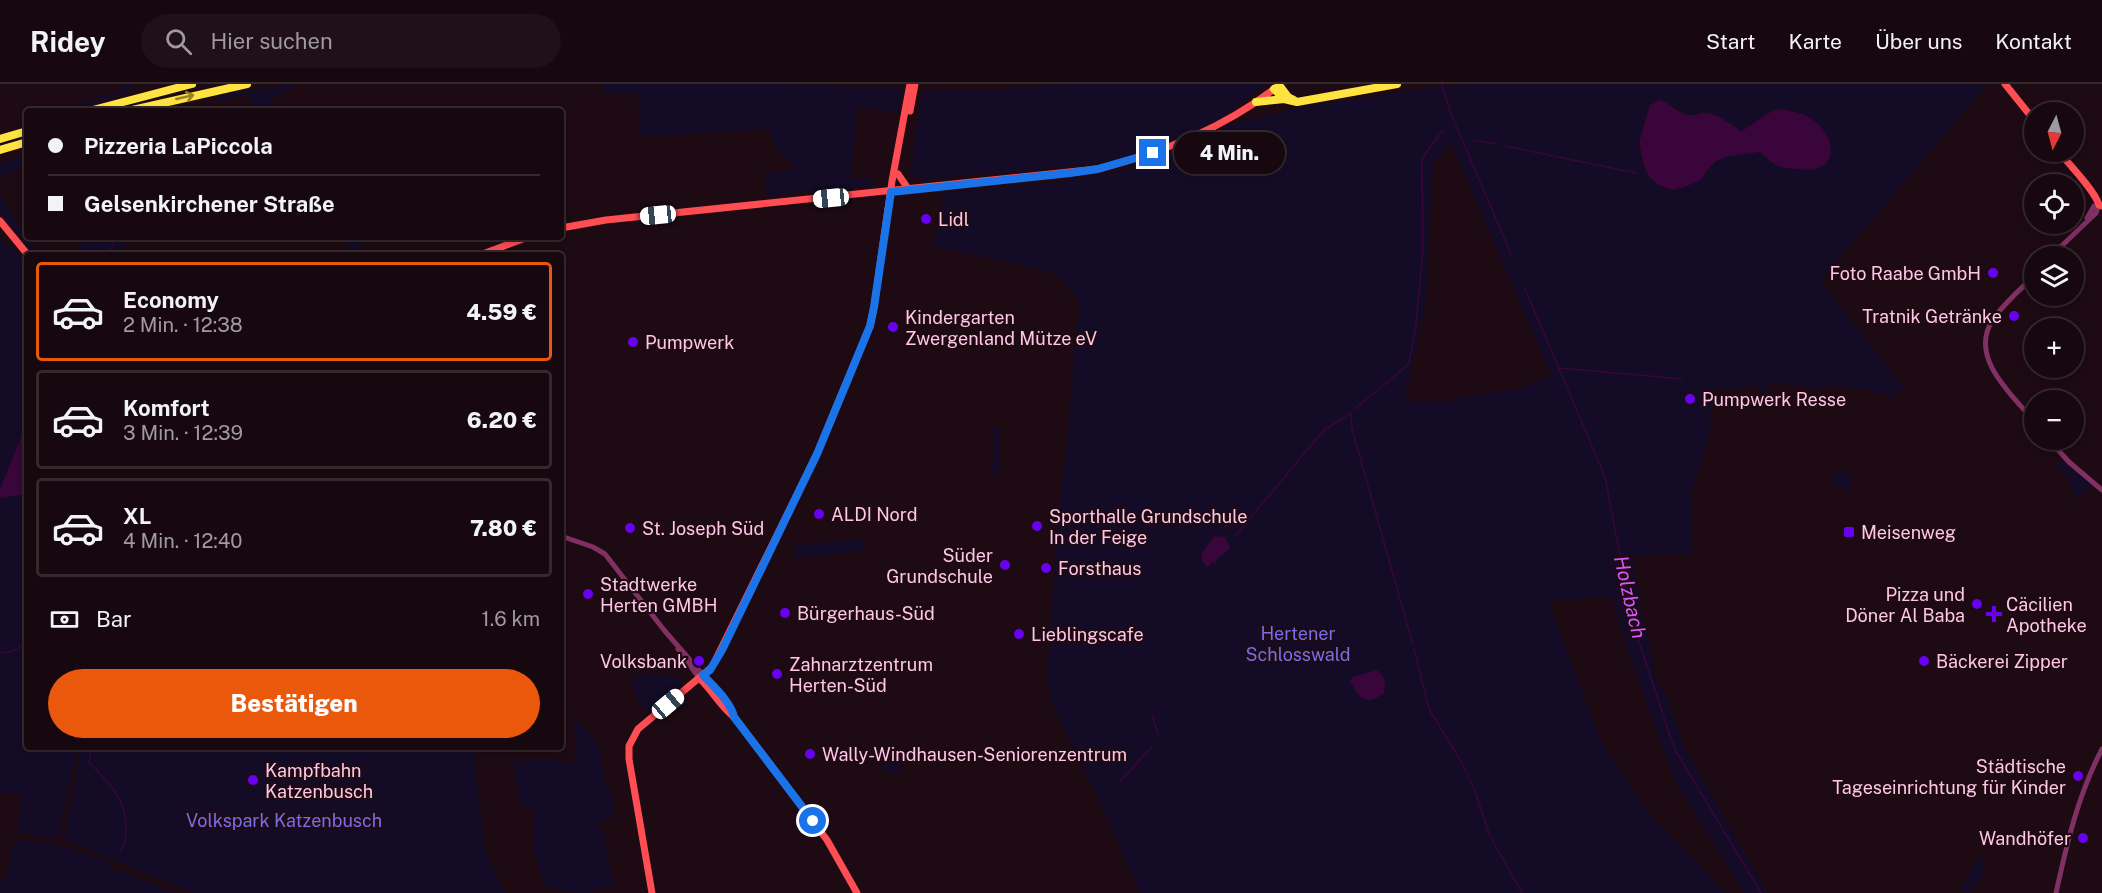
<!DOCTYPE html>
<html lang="de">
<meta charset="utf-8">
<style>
body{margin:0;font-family:"Public Sans",sans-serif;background:#1f1117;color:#f1f3f6;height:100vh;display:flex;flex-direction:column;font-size:22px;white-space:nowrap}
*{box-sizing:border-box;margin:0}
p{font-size:20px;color:#9e9a9e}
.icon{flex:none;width:33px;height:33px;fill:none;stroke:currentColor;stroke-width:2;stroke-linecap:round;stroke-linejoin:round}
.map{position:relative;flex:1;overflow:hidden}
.sheet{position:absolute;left:24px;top:168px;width:540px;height:498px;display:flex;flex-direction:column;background:#16080e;border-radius:6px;box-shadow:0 3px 9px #0003,0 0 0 2px #35292e}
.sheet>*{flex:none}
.guide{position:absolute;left:24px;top:24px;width:540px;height:132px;border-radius:6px;box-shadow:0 3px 9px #0003,0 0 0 2px #35292e;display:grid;align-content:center;height:132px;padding:0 24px;background:#16080e}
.needle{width:39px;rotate:186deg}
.controls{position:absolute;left:2024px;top:18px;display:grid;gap:12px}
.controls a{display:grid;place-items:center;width:60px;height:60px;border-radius:50%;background:#16080e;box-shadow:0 3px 9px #0003,0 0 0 2px #35292e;font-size:30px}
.end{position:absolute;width:27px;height:27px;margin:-14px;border:8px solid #1a73e8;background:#fff;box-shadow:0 0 0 3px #fff}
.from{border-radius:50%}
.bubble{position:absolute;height:42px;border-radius:21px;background:#16080e;box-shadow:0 3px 9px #0003,0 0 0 2px #35292e;font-size:20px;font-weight:800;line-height:42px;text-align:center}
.car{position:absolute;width:18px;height:36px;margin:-18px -9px;border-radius:8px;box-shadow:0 0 4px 2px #0007;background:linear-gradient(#fff 24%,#345 0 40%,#fff 0 76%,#345 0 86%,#fff 0)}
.guide b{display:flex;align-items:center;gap:21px;height:57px;font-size:22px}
.guide b+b{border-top:2px solid #35292e}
.guide i{width:15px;height:15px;background:#f1f3f6}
ul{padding:10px 0 0;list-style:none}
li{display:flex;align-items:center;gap:18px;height:99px;margin:0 12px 9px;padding:0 12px;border:3px solid #35292e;border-radius:6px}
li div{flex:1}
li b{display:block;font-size:22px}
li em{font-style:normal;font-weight:800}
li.on{border-color:#ea580c}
li>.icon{width:54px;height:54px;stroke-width:1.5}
.pay{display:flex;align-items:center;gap:15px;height:66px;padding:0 24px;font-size:22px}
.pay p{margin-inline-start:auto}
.button{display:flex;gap:12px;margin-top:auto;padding:12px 24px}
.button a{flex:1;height:69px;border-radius:36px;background:#ea580c;color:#fff;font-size:24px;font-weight:800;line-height:69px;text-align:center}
header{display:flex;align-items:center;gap:36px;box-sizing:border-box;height:84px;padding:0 30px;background:#16080e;border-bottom:2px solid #35292e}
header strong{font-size:28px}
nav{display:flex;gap:33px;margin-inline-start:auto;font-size:21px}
.search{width:420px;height:54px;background:#1f1117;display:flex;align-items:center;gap:15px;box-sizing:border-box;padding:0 21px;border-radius:33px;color:#9e9a9e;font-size:22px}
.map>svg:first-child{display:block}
</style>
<header>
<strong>Ridey</strong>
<div class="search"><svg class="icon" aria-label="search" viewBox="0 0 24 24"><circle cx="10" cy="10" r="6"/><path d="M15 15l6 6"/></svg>Hier suchen</div>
<nav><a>Start</a><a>Karte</a><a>Über uns</a><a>Kontakt</a></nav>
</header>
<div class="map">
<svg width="2102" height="809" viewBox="0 0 2102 809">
<rect width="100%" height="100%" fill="#1d0a13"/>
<!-- green -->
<g fill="#140c27" fill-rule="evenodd">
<path d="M122,0h9l-2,8 -60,19h-17l70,-21z"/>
<path d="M290,0l7,1 -23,12 -4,10 -3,1 -3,-2 -1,5h-7l-2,-7 -3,-1 -1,-8 -18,2 -11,5 -3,-2 2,-4z"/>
<path d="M604,0h180l118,5 -4,23 -41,-5 -6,71 22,1 2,6 -109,11 -1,-23 32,-4c-12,-11 -26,-23 -27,-40l-131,8 2,-33 -4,-10 -34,-1z"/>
<path d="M1071,0h195l-49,37 -64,28 -45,12 -44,6 -134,12 -19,-2 -1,-5 12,-81 81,-2z"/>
<path d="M1464,0h524l-168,197 84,107 -9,7 -4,6 -4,-6 -16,-3v-2l-43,-5 -1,4 -57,-7 -1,10 -9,-1v-4l-15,-1 -1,4 -29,-2 -6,46 -17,57 -1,63 -59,1 24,125 12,19 16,48 84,146h-23l-70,-111 -52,-145 -11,-40 -64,4 53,140 48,72 77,80h-586l-35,-80 -54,-112 -4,-22 12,-174 9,-69 8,-108 5,-23 -8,-13 -20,-20 -120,-26 11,-54 113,-9 65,-12 74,-29 30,-17 81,-19 143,-21 1,33 1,-32zM1669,20l13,9 13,3 11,-4 11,4 24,15c14,-7 24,-16 38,-22l-1,57 -18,-14c-13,2 -26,2 -37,6 -12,6 -17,19 -28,25 -6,2 -15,7 -22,7 -23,0 -36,-30 -33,-49 1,-8 4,-16 7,-23zM1451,59l100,232 -30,13 -15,3 -46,6 -9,4 -47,1 22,-100 7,-139z"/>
<path d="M27,70v12l-27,11v-14z"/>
<path d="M0,110l35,57 3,4h-3l-35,-43z"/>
<path d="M84,153h42v8l-5,10h-45z"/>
<path d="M345,153h15l3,18h-15z"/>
<path d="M0,156l8,8 8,2 11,14v483h50l-19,92 -41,-7 5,-37 -22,-2z"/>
<path d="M992,344h8l-2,48 -7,-2 3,-24z"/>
<path d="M2062,375l29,27 -16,13 -3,-2 5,-1 -9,-11 3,-3 -12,-14 -3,2 -2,-2z"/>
<path d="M1833,387h14l6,6 -4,14 -11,-4 -6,-6z"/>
<path d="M863,455l1,12 -73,8 4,-2 -1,-12z"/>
<path d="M647,590l34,4c-1,16 -22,26 -34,34l-11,-13 -4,-24z"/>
<path d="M574,632c6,7 14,14 20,22 8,11 10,38 13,52h4l4,27 -16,3v4h-2l3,7h4l7,43 6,9 -30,10h-11l-31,-7 -12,-37 1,-42 -13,-2 -9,-44 34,-1 30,4z"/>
<path d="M81,663h392l12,104 20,42h-311l-130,-53z"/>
<path d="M900,671l1,17 -18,1v-17z"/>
<path d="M16,755l48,7 47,17 1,10 6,-3 56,23h-174v-15l6,1 6,-32 2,-1z"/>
<path d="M1981,770l3,19 -14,20 -11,-2z"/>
</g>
<!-- water -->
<g fill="#39053b">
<path d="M1660,16c9,3 14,9 22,13 11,5 14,0 24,0 11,0 26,12 35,18 13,-6 22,-18 36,-21 5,-2 12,1 18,2 40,8 54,65 2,57 -6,-1 -14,-1 -19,-3 -6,-2 -13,-10 -18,-14l-35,5 -10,5 -16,19 -14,6 -13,3 -13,-5 -10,-8 -5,-11 -5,-23 11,-38z"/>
<path d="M27,339v71l-27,4v-9z"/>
<path d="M1214,452l11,1 4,8v4l-11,9 -4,6 -2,-2 -4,5 -6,-6c-2,-11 7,-15 12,-25z"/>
<path d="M1377,586c8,7 9,12 7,23 -19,14 -24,6 -34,-12l3,-4z"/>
</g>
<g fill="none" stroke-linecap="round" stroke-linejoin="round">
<!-- stream -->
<g stroke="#39053b" stroke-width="1.5">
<path d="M1442,0l8,28 61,142"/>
<path d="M1474,56l22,4"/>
<path d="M1505,62l131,27"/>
<path d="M108,171l9,-18"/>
<path d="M1525,205l80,188 28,147 37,112 5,14 86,143"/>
<path d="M1560,284l122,11"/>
<path d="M1354,325l39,-31 16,-15 7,-38 7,-78 -1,-88 14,-20 7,-8"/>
<path d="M1351,328l1,17 61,216"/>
<path d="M1236,451l88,-105 25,-16"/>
<path d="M1414,565l15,60 33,54 13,28 15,45 32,57"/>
<path d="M0,569c10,-1 18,-1 23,-11l4,-1"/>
<path d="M1152,630l6,21"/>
<path d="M91,663l-2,15c20,21 37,36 37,66 -1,9 1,15 -6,22"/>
<path d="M1120,697l32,-34"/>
</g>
<!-- minor -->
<g stroke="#803063" stroke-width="5">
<path d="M2087,134l7,-12 5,-1"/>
<path d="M2051,172l45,-43 3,-8"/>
<path d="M2034,192c-14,14 -31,28 -42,45 -23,37 20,74 42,100"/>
<path d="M2049,356l20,22 33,28"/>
<path d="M561,452l32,11 12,7 59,76 39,45"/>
<path d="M678,565l21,29"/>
<path d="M2056,809c11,-50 22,-98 46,-144"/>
</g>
<!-- major -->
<g stroke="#ff4d54" stroke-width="7">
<path d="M2005,0l29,36"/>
<path d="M910,27l5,-27"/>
<path d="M2059,68c10,12 36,39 40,53l3,1"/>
<path d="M898,90l11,16"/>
<path d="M0,137l28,34"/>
<path d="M561,144l45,-8 492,-51c66,-17 126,-41 180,-83"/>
<path d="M480,171l48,-18"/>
<path d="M699,594c13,12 21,28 35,39l93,123 30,53"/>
<path d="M714,603l19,27"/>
<path d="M652,809l-23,-134v-13l9,-17 74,-62 105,-213 53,-128 4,-19 18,-126 18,-97"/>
</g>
<!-- highway -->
<g stroke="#ffe341" stroke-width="8">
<path d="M1279,1l9,12 6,3"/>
<path d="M1274,5l10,10 13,3 100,-18"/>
<path d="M1256,18l28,-3"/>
<path d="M89,27l103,-27"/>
<path d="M128,27l119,-27"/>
<path d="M0,55l27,-8"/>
<path d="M0,66l27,-8"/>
</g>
</g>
<!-- one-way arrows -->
<defs><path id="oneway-shaft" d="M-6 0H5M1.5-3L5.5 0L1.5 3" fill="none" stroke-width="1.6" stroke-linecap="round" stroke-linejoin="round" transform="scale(1.5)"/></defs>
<use stroke="#99812c" href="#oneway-shaft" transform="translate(185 13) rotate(-13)"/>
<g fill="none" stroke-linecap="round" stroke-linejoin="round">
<!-- route -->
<path stroke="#1a73e8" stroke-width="8" d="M813,737l-79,-104c-3,-15 -21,-31 -31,-42l7,-5 12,-20 95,-196 53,-128 4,-19 17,-115 179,-19 28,-4 55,-16"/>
</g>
<!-- markers -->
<g fill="#6800f1" stroke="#1d0a13" stroke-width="2">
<circle cx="926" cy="135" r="6"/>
<circle cx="1993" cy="189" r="6"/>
<circle cx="2014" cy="232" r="6"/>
<circle cx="893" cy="243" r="6"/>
<circle cx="633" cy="258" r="6"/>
<circle cx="1690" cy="315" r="6"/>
<circle cx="819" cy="430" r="6"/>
<circle cx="1037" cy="442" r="6"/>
<circle cx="630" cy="444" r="6"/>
<rect x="1843" y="442" width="12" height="12" rx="3"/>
<circle cx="1005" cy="481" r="6"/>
<circle cx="1046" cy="484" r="6"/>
<circle cx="588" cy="510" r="6"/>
<circle cx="1977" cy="520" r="6"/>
<circle cx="785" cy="529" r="6"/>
<path d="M1991 521h6v6h6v6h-6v6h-6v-6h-6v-6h6z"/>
<circle cx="1019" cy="550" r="6"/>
<circle cx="699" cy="577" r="6"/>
<circle cx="1924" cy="577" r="6"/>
<circle cx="777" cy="590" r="6"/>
<circle cx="810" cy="670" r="6"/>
<circle cx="2078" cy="692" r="6"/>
<circle cx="253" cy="696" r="6"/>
<circle cx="2083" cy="754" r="6"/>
</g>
<g text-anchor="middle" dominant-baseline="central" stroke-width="4.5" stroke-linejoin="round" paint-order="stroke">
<!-- poi labels -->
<g font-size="18" fill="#ffc6e5" stroke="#1d0a13" text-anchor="start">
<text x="938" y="135">Lidl</text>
<text x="1981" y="189" text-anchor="end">Foto Raabe GmbH</text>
<text x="2002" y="232" text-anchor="end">Tratnik Getränke</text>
<text x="905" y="233">Kindergarten<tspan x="905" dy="21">Zwergenland Mütze eV</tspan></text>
<text x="645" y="258">Pumpwerk</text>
<text x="1702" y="315">Pumpwerk Resse</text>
<text x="831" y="430">ALDI Nord</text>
<text x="1049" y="432">Sporthalle Grundschule<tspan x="1049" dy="21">In der Feige</tspan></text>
<text x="642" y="444">St. Joseph Süd</text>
<text x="1861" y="448">Meisenweg</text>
<text x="993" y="471" text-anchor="end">Süder<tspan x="993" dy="21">Grundschule</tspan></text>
<text x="1058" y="484">Forsthaus</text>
<text x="600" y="500">Stadtwerke<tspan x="600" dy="21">Herten GMBH</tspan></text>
<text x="1965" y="510" text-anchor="end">Pizza und<tspan x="1965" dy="21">Döner Al Baba</tspan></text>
<text x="2006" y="520">Cäcilien<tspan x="2006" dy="21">Apotheke</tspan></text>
<text x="797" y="529">Bürgerhaus-Süd</text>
<text x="1031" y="550">Lieblingscafe</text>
<text x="687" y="577" text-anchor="end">Volksbank</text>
<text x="1936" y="577">Bäckerei Zipper</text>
<text x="789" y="580">Zahnarztzentrum<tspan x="789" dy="21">Herten-Süd</tspan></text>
<text x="822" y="670">Wally-Windhausen-Seniorenzentrum</text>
<text x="2066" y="682" text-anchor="end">Städtische<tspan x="2066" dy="21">Tageseinrichtung für Kinder</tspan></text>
<text x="265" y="686">Kampfbahn<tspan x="265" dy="21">Katzenbusch</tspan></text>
<text x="2071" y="754" text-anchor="end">Wandhöfer</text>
</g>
<!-- park labels -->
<g font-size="18" fill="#776ded" stroke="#1d0a13">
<text x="1298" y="549">Hertener<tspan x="1298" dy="21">Schlosswald</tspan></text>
<text x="284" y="736">Volkspark Katzenbusch</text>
</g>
<!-- water labels -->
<g font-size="20" font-style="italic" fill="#dc54ff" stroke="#1d0a13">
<text transform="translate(1630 513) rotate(77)">Holzbach</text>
</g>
</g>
</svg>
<div class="controls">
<a><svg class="needle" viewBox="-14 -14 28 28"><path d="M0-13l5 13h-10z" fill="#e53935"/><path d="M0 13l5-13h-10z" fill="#9e9a9e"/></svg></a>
<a><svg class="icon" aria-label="locate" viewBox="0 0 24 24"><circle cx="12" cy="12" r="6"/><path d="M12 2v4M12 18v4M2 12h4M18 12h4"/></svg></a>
<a><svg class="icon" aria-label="layers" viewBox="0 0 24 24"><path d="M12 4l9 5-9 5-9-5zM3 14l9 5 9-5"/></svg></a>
<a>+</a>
<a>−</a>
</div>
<i class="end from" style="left:813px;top:737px"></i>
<i class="end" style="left:1153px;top:69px"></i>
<div class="bubble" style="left:1174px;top:48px;width:111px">4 Min.</div>
<i class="car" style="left:831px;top:114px;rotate:264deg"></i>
<i class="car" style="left:658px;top:131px;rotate:264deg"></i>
<i class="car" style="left:668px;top:620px;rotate:50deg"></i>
<div class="guide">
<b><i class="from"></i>Pizzeria LaPiccola</b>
<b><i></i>Gelsenkirchener Straße</b>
</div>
<section class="sheet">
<ul>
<li class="on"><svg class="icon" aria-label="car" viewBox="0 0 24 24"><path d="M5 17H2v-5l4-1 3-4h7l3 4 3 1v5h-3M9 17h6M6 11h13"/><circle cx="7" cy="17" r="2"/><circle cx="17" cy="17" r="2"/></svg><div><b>Economy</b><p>2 Min. · 12:38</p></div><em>4.59 €</em></li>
<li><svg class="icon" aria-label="car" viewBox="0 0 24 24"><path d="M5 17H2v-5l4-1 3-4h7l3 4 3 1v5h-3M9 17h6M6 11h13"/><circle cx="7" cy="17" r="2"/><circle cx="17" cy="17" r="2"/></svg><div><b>Komfort</b><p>3 Min. · 12:39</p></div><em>6.20 €</em></li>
<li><svg class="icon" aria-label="car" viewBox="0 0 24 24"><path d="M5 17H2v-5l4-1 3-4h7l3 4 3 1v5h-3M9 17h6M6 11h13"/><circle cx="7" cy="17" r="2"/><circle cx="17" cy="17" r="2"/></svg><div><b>XL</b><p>4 Min. · 12:40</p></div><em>7.80 €</em></li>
</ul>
<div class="pay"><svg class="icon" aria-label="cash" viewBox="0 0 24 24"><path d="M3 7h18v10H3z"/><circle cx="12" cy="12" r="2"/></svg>Bar<p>1.6 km</p></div>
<div class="button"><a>Bestätigen</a></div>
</section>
</div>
